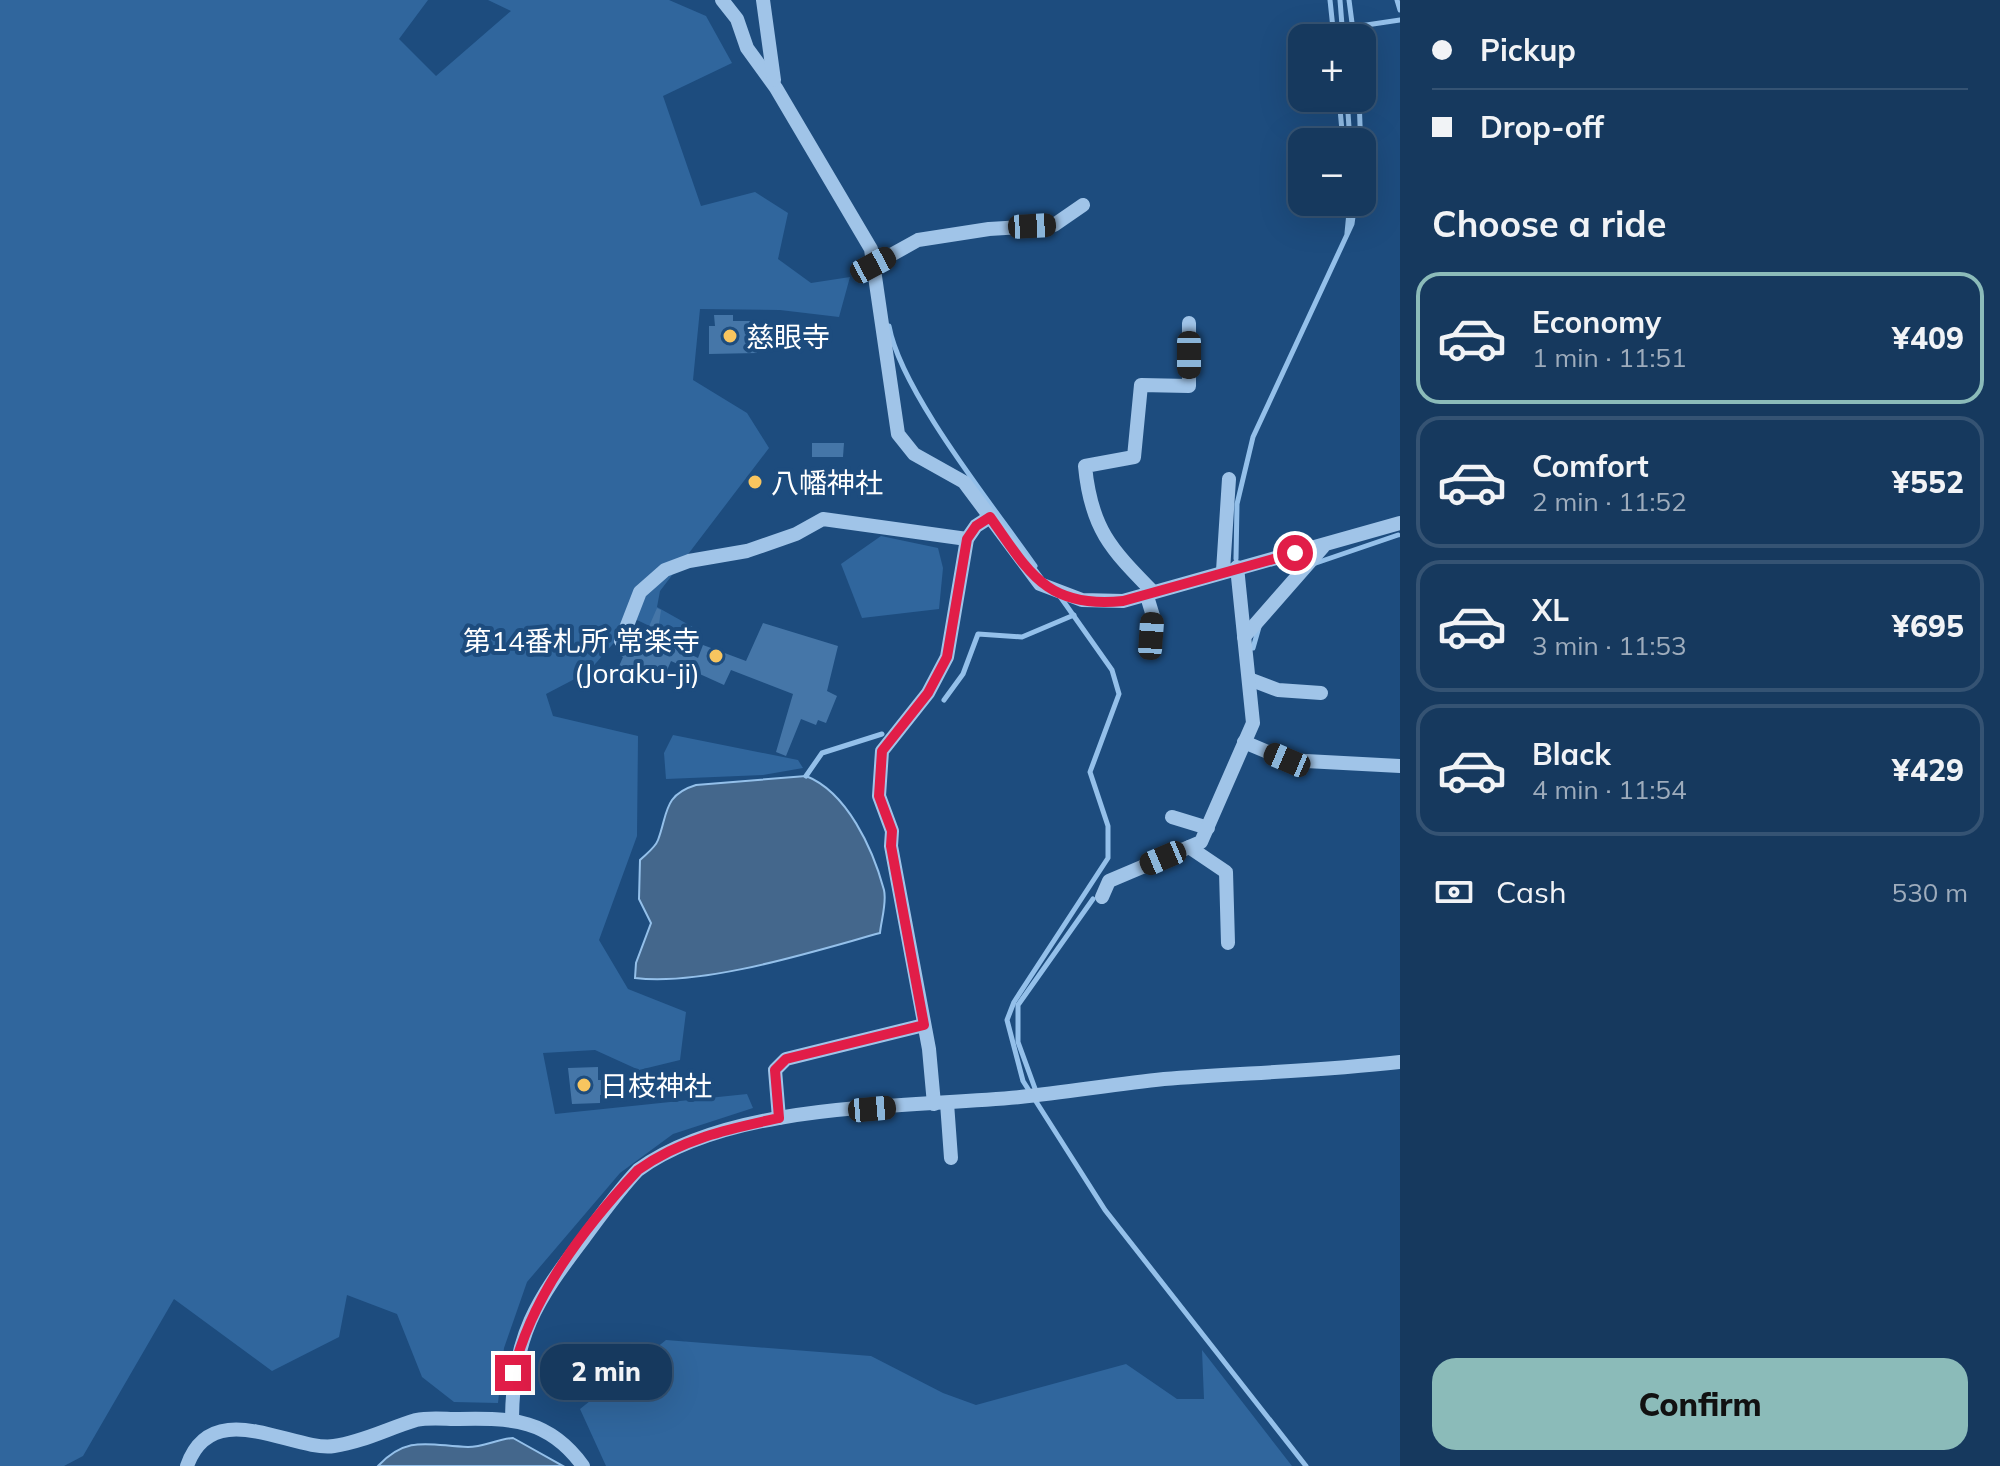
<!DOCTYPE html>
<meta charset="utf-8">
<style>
body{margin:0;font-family:Mulish,"Noto Sans JP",sans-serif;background:#1f4064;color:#f1f3f6;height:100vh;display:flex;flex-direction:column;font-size:30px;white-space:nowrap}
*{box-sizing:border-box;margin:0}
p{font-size:26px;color:#9eacbc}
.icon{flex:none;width:44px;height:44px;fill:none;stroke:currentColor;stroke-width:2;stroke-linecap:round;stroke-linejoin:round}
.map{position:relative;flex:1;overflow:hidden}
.panel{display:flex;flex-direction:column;background:#16395e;width:600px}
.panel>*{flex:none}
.hud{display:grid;align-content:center;height:176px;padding:0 32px;background:#16395e}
.fabs{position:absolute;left:1288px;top:24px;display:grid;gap:16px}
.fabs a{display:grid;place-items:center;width:88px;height:88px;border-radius:16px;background:#16395e;box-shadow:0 8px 32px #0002,0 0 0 2px #355373;font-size:40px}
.end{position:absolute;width:36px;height:36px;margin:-18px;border:10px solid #e11d48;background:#fff;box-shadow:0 0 0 4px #fff}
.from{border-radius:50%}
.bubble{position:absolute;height:56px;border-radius:24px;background:#16395e;box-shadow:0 8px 32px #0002,0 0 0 2px #355373;font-size:26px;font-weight:800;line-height:56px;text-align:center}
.car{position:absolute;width:24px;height:48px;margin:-24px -12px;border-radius:10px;box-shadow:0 0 6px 2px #0007;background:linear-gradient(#222 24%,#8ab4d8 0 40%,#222 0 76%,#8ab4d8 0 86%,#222 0)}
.hud b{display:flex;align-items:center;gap:28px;height:76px;font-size:30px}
.hud b+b{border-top:2px solid #355373}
.hud i{width:20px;height:20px;background:#f1f3f6}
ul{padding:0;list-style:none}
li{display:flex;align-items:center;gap:24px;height:132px;margin:0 16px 12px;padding:0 16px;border:4px solid #355373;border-radius:24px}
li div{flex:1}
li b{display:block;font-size:30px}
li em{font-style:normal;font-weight:800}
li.on{border-color:#8bbbb9}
li>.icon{width:72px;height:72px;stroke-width:1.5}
h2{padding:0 32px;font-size:36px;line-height:96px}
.pay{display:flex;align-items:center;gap:20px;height:88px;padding:0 32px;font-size:30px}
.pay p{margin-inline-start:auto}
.action{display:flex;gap:16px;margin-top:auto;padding:16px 32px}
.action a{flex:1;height:92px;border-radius:24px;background:#8bbbb9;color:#111;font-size:32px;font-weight:800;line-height:92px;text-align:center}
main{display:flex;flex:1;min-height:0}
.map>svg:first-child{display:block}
</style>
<main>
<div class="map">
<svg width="1400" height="1466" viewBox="0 0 1400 1466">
<rect width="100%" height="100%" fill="#1d4c7e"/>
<!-- green -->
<g fill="#30669d">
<path d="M0,0h428l-29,39 37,37 75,-65 -23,-11h181l37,16 26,47 -69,33 38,110 54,-14 33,21 -10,46 33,24 39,-6 -11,40 -59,-7 -80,-1 -7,71 54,33 22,35 -109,143 -3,16 41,23 -7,16 -56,-27 -47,53 -42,22 7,22 85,20 -1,100 -38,104 29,49 58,23 -6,48 -41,10 -44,-20 -52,3 12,61 192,-20 6,14 -80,26 -53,39 -93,109 -23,66 -6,55 -44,-1 -32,-25 -25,-63 -50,-19 -8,42 -67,34 -98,-72 -91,157 -19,10h-64z"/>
<path d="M881,536l57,12 5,20 -4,41 -77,9 -21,-54z"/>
<path d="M673,735l125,25 5,8 -40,7 -97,4 -2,-26z"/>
<path d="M666,1340l205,16 72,37 33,12 150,-41 51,35h27l-2,-49 90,116h-686l-26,-57z"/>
</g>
<!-- water -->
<g fill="#44678c" stroke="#94c0ea" stroke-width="2">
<path d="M806,776c41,16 67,73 78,114 3,13 -3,31 -4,43 -69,19 -175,53 -245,45l1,-15 15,-40 -12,-24 1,-39c6,-6 15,-12 18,-20 10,-26 5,-45 38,-55z"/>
<path d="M513,1438l50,28h-185c30,-32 53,-20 90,-19 15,0 30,-8 45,-9z"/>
</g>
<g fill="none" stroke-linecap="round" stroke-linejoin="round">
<!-- stream -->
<g stroke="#94c0ea" stroke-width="5">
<path d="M1330,0l4,38"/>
<path d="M1340,0l3,38"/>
<path d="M1349,0l5,38"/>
<path d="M1397,0l3,10"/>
<path d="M1353,27l47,-7"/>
<path d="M1339,98l4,44"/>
<path d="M1347,98l3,44"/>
<path d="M1359,98l3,79"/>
<path d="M1347,233l3,-31"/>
<path d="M889,326c12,66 105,181 146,240"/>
<path d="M1236,559l1,-55 16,-67 99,-213 3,-22"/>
<path d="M1316,563l82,-28"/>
<path d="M1059,595l53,75 7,24 -29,78 18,54v32l-94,144 -7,18 16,61 82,129 201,256"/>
<path d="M1253,648l6,-21"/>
<path d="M944,700l19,-26 15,-40 44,3 52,-22"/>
<path d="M806,776l16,-23 60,-19"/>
<path d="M1037,1094l-19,-52v-37l75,-106"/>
</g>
</g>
<!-- building -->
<g fill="#4576a8">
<path d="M714,315h19v6h18l1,4h5v28l-48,1v-28h6z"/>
<path d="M812,443h32l-1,14h-31z"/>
<path d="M657,608l4,2 -4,28 41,20 5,-13 43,16 17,-38 75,23 -11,45 10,5 -11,27 -8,-3 -2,5 -15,-6 -15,37 -10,-4 17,-58 -62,-24 -7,15 -53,-24 -9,21 -8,-3 -2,6 -35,-14 6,-14 -5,-3 1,-3 9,-3 7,-14 9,4z"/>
<path d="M598,1067v13h8v14l-6,1v8l-28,1 -4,-36z"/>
</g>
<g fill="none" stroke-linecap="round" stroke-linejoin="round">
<!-- minor -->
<g stroke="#a0c4e8" stroke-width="14">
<path d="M722,0l15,19 10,29 29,40 95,161 27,185 16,20 50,28 76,102 42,16 41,1 277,-78"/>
<path d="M763,0l11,80"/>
<path d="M873,265l45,-25 71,-11 65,-4 29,-20"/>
<path d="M1223,571l6,-92"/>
<path d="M1153,592c-42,-43 -62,-63 -68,-126l49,-9 7,-72 48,1v-63"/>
<path d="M1146,593l7,23 -2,20"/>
<path d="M1244,637l79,-90"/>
<path d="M621,641l19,-49 25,-22 24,-9 58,-10 49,-17 27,-15 144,20"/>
<path d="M1249,679l29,11 43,3"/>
<path d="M1244,742l43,18 113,6"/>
<path d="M1172,817l36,11"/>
<path d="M1189,847l37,25 2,71"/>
<path d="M1102,897l7,-16 92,-39 52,-119 -16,-156"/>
<path d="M947,1103l4,55"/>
<path d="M934,1104l-5,-55 -38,-203 1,-15 -13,-35 3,-45 46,-58 19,-36 20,-118 9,-13 14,-9"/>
<path d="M779,1118l-4,-48 11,-11 138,-34"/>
<path d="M512,1418c1,-82 24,-117 72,-180 17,-23 34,-47 54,-68 95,-69 267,-62 382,-73 48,-5 96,-13 144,-18 79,-6 158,-8 236,-17"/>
<path d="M187,1466c25,-72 106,-14 147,-20 29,-4 55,-18 82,-26 13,-3 29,-1 43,-1 53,-1 90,0 124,47"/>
</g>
</g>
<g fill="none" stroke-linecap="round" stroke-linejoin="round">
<!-- route -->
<path stroke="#e11d48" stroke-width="10" d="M513,1373c19,-78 71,-145 125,-203 43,-31 90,-41 141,-52l-4,-48 11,-11 138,-34 -33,-179 1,-15 -13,-35 3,-45 46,-58 19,-36 20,-118 9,-13 14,-9c39,55 56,92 133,84l172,-48"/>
</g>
<!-- markers -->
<g fill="#f8c55f" stroke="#1d4c7e" stroke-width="3">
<circle cx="730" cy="336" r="8"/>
<circle cx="755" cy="482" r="8"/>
<circle cx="716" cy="656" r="8"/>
<circle cx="584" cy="1085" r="8"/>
</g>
<g text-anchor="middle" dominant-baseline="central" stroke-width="8" stroke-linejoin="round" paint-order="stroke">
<!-- poi labels -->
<g font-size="28" fill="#fff" stroke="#1d4c7e" text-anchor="start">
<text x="746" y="336">慈眼寺</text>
<text x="771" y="482">八幡神社</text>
<text x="700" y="640" text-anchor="end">第14番札所 常楽寺<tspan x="700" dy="32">(Joraku-ji)</tspan></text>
<text x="600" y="1085">日枝神社</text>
</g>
</g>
</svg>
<div class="fabs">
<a>+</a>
<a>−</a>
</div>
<i class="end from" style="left:1295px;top:553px"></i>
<i class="end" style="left:513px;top:1373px"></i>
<div class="bubble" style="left:540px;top:1344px;width:132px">2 min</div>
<i class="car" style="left:1032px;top:226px;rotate:87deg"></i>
<i class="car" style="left:873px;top:265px;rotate:62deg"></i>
<i class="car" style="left:1189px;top:355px;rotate:180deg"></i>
<i class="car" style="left:1151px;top:636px;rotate:4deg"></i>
<i class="car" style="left:1287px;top:760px;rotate:293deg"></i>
<i class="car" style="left:1163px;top:858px;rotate:247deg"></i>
<i class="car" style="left:872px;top:1109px;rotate:85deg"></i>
</div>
<section class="panel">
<div class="hud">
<b><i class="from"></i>Pickup</b>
<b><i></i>Drop-off</b>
</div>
<h2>Choose a ride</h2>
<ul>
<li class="on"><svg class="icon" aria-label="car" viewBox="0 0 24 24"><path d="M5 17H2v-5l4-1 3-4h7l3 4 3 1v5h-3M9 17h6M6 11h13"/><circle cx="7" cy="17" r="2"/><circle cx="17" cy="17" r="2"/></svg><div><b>Economy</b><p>1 min · 11:51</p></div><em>¥409</em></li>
<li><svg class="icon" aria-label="car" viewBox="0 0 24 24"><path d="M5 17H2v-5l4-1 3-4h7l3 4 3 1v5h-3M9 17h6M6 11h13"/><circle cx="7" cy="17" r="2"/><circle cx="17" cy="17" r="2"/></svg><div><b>Comfort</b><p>2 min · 11:52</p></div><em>¥552</em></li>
<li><svg class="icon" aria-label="car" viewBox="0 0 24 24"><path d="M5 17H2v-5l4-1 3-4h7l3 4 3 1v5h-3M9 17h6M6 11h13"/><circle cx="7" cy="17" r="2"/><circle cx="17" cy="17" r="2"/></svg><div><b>XL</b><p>3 min · 11:53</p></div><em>¥695</em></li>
<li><svg class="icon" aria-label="car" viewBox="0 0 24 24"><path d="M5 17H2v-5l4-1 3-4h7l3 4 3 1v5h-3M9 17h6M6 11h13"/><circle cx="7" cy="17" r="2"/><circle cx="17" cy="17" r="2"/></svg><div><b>Black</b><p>4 min · 11:54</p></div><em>¥429</em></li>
</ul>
<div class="pay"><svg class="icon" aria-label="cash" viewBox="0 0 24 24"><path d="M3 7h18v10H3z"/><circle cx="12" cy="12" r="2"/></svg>Cash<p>530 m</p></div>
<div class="action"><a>Confirm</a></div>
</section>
</main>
